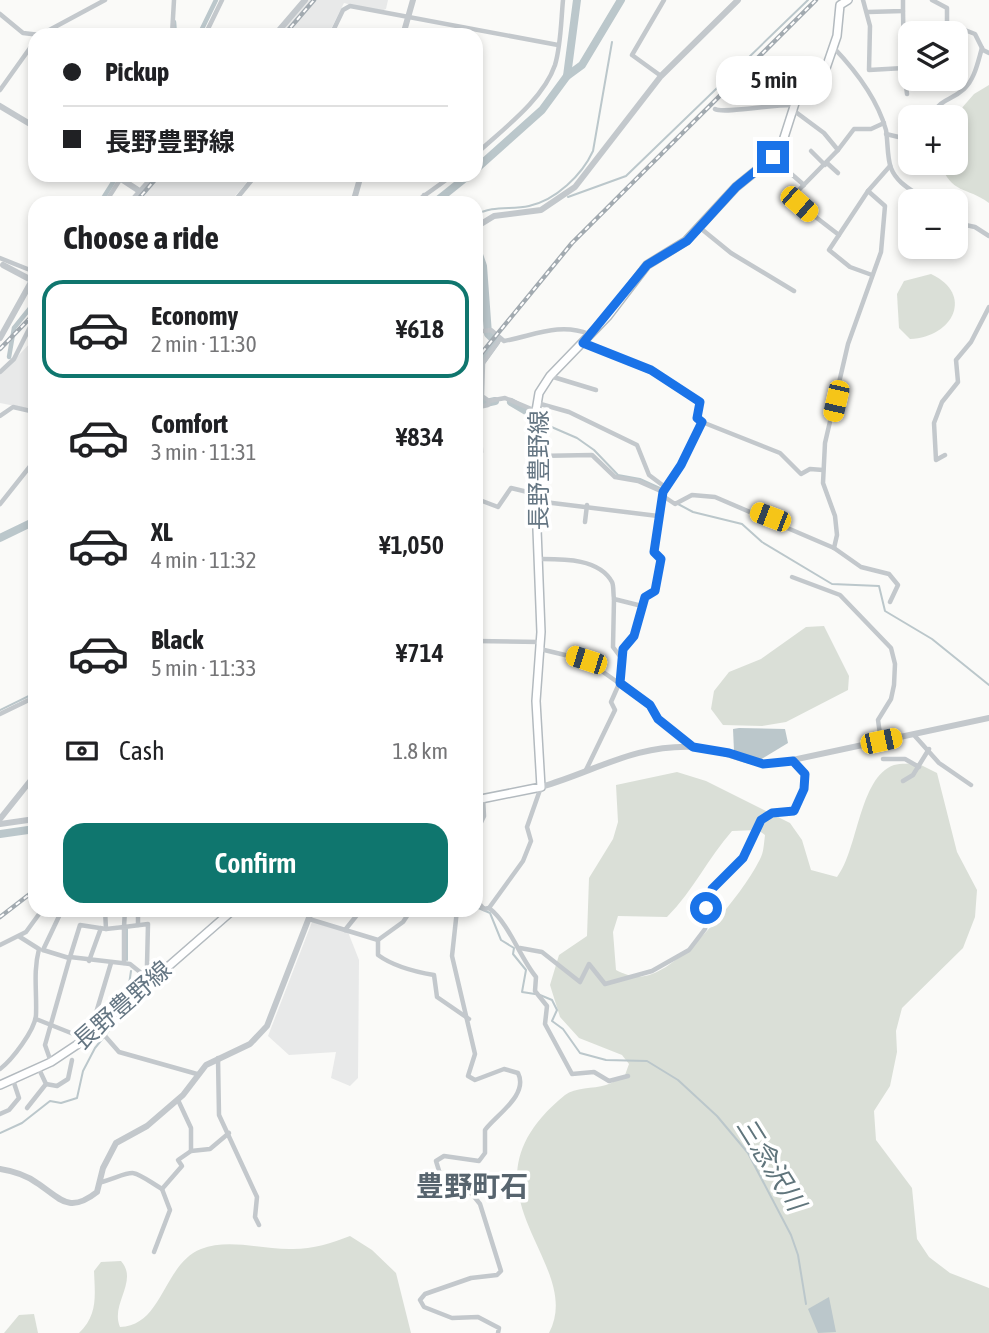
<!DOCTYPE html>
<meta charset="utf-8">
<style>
body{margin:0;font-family:"Asap Condensed","Noto Sans JP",sans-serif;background:#f2f2f2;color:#202124;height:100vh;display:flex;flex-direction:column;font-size:26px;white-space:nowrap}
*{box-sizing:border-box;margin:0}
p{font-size:23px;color:#757577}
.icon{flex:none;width:38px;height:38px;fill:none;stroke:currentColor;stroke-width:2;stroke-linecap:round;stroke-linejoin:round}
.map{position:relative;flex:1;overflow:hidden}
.drawer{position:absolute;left:28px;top:196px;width:455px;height:721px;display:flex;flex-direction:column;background:#fff;border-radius:21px;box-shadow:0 4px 10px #0003}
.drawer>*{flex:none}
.guide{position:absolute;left:28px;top:28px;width:455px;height:154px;border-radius:21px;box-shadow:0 4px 10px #0003;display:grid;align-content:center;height:154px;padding:0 35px;background:#fff}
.buttons{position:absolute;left:898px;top:21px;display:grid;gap:14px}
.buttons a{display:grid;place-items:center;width:70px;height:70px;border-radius:14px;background:#fff;box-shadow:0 4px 10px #0003;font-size:35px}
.end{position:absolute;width:32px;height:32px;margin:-16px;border:9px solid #1a73e8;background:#fff;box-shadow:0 0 0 4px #fff}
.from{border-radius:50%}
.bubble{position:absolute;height:49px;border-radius:21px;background:#fff;box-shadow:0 4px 10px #0003;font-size:23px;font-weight:600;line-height:49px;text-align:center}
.car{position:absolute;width:21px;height:42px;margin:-21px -10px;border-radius:9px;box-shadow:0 0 5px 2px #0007;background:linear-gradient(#f5c518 24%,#345 0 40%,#f5c518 0 76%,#345 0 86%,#f5c518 0)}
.guide b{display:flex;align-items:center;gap:24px;height:66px;font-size:26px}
.guide b+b{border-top:2px solid #e0e0e0}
.guide i{width:18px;height:18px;background:#202124}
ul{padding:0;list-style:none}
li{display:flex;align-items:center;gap:21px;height:98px;margin:0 14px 10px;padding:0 21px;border:4px solid transparent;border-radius:21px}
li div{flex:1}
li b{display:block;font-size:26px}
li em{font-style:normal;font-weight:600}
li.active{border-color:#0f766e}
li>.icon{width:63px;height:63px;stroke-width:1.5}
h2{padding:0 35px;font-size:32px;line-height:84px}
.pay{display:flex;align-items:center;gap:18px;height:77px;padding:0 35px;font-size:26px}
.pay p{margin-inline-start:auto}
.button{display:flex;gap:14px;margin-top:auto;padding:14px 35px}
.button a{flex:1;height:80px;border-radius:21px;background:#0f766e;color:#fff;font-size:28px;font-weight:600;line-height:80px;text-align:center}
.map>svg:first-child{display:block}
</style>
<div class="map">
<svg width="989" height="1333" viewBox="0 0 989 1333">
<rect width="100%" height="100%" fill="#fafaf8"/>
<!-- built -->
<g fill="#e8e9e9">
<path d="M306,0h82l-2,9 -7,3 -35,-9 -16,32h-54z"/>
<path d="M160,175h93l-24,28h-90z"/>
<path d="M35,338v72l-35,-7v-28z"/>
<path d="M312,922l36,10 11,28 -1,118 -8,8 -19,-8 5,-26 -47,3 -21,-19z"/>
</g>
<!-- green -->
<g fill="#dadfd7" fill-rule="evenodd">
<path d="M989,85v118c-23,-17 -37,-8 -49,-40h16l-2,-46 20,-23z"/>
<path d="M931,274c43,20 23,63 -21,65l-11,-11 -2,-34 7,-13z"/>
<path d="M824,626l25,50 -1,14 -62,32 -24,4 -39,-1 -12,-16 3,-18 15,-19 32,-13 45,-32z"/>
<path d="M917,763l20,10 20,79 20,38 -2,27 -12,31 -61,60 -6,23 1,21 -7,34 -16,25 2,29 36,48 5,51 12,18 21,16 39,15v45h-440c38,-71 -101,-143 16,-238 10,-8 28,-6 41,-10 6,-2 13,-6 19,-10l4,-11 -7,-9 -43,-17 -19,-21 -10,-32 9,-30 28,-19 2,-58 24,-39 5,-17 -2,-37 61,-13 29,9 84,42 12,17 9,30 26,7c21,-26 22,-100 57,-112 7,-2 16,-1 23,-2zM758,830l7,5c-1,7 -1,15 -4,22 -15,33 -74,105 -109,117 -14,5 -24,2 -36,-4l-3,-38 5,-16 49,1c26,-26 41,-59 65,-86z"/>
<path d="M350,1236l22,14 24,23 15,60h-332c19,-18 16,-37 15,-62l7,-9 20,-1c18,20 -11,43 -1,66 43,-1 43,-63 81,-78 28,-11 63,1 92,0 20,0 39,-6 57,-13z"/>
<path d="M34,1314l4,19h-34l15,-18z"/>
</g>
<!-- water -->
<g fill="#bbc7cb">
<path d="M739,728l46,1 3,14 -28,17 -26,-9 -1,-22z"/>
<path d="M829,1297l7,35 -18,1 -10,-24z"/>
</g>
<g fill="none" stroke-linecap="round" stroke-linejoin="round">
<!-- stream -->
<g stroke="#bbc7cb" stroke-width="2">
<path d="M568,197l58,-21 182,-176"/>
<path d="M476,215c16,-10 35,-5 53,-9 27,-6 53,-31 64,-55l19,-109"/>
<path d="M540,422l37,16 17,12 24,25 22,4 22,10"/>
<path d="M678,504l15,8 49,12 20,18 70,42 47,2 6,25 47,28 57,46"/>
<path d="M0,710l35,-17"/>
<path d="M476,907l14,6 11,27 13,8 -1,6 13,16 -4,22 13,2"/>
<path d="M127,960v-31"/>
<path d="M128,991l3,-20"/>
<path d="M540,995l12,5 5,10 -5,11 11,8 17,24 26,7 41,1 31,19 39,36 31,37 43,82 7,20 8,49"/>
<path d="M0,1133l22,-10 28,-22 11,2 16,-5 6,-27 12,-23 21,-26"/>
</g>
<!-- canal -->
<g stroke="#bbc7cb" stroke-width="4.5">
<path d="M174,22l1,13"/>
<path d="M199,35l17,-35"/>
<path d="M100,203l17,-27"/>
<path d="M9,357l5,-29 21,-26"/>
</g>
<!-- river -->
<g stroke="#bbc7cb" stroke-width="8">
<path d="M567,76l15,-11 39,-65"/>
<path d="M476,169l66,-59 25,-34 10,-76"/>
<path d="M434,203l35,-28"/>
<path d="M476,246l7,20 5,68 8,8 -16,22 -2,34 8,5 9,-2"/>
<path d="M511,402l22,13"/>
<path d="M0,538l35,-17"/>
<path d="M0,834l35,-5"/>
</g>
<defs>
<g id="secondary">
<path d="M476,800l65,-13 -5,-86 5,-69 -6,-154 1,-67 3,-18 11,-17 58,-60 39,-51 39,-24 50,-54 37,-30 8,-10 15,-47 30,-32 11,-32 3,-31 8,-5"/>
<path d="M0,1085l51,-23 33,-22 149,-130"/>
</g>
</defs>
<!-- secondary casing -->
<use href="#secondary" stroke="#b3babf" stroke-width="10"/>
<!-- minor -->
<g stroke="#c3c8cc" stroke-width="4.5">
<path d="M863,0l7,26 -1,44 35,-2 3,26"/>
<path d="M932,0l15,8v15l28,11 8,16 6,3"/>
<path d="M903,11l1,57"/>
<path d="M868,12l35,-1v-11"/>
<path d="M0,14l23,19 17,2 65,-35"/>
<path d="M172,35l2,-35"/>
<path d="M205,35l17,-35"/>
<path d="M331,35l12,-25 7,-4 208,39"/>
<path d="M834,48c22,23 43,50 52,82 2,12 1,28 5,38 6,16 23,23 36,33"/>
<path d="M661,76l-29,-21 32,-55"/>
<path d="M0,90l35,-49"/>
<path d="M715,109c8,5 61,-5 78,-4"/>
<path d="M793,110l31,23 14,17 16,-21h17l13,-6"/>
<path d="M930,117c15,-22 18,-14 34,-28 11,-10 14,-28 18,-41"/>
<path d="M886,134l21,5 3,-2"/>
<path d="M838,150l-47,48 48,37"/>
<path d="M811,151l14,14"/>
<path d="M476,154c27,-25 67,-54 79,-89 6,-20 6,-44 8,-65"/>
<path d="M773,158l31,27"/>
<path d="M827,163l11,10"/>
<path d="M424,195l5,8"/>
<path d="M105,203l18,-28"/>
<path d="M233,203l23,-28"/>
<path d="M414,203l39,-28"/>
<path d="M956,223l19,4 14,9"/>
<path d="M699,227l32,26 63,38"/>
<path d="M0,258l35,14"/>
<path d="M872,275l-22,-8 -21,-17 39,-59 22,-25"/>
<path d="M476,332l15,-2 13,11c29,-5 55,-19 85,-7"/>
<path d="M583,343l86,37 4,6 27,16 -3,16 5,4 78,31 21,21 9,-5 13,1"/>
<path d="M0,372l14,-13 21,-42"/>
<path d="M550,376l46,14"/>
<path d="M489,401l16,-3 31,13"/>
<path d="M537,403l32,9 68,33 12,30 16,12"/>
<path d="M0,416l13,-9 22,5"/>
<path d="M945,455l-9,5 -2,-37 8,-21 16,-20 -2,-22 15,-18 18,-35"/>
<path d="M536,456l56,-1 23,22 23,4 25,11"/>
<path d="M476,465l5,-13 -2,-45 9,-2 1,-4 -7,-5 1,-33 17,-24"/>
<path d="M663,496l12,8 17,-9 23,2 119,51 27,19 28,7 9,11 -8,17"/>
<path d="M477,499l21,8 13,-19 25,6"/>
<path d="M536,501l122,15"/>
<path d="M0,504l35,-44"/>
<path d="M585,522l2,-17"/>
<path d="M834,548l3,-13 -2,-19 -12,-33 2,-40 23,-99 33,-92 4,-46 -17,-15"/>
<path d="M539,559c23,0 60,-1 73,23 2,4 1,12 2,17l28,7"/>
<path d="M792,577l48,18 51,53 4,16 -1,21 -3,14 -13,21 3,21"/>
<path d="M614,599l-1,48 9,12"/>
<path d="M476,641l64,1"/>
<path d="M540,649l46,11 64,45 8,14 34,27"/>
<path d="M0,714l35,-17"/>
<path d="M914,735l25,28 32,22"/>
<path d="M883,759h22l14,8"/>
<path d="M586,770l29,-60 -4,-8 11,-25 1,-28 11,-13 11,-39 10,-6 6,-32 -7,-7 9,-60 21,-33 18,-37"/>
<path d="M903,781l10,-6 16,-26"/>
<path d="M541,787l-14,40 4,14 -8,20 -34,47c20,15 31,50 47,69l-1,14 12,15 -2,18 27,50 22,-2 15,9 19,-5"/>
<path d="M476,833l8,-17 -1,-18"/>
<path d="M476,900l8,9 5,-1"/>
<path d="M105,910l1,19 18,-2v36"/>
<path d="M125,910l-1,17 24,-3 -1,41"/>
<path d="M138,910v15"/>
<path d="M457,910l-5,46 23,98 -7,22 7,4 29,-11 14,4c11,22 -22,42 -33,57v23l-6,8 -35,-5 -8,5 4,13 32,20 8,10 21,67 -4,4 -26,3 -46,16 -5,6 4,7 28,11 26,-1 21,11 -1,5"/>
<path d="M309,919l69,21 25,-18 8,-12"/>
<path d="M345,930l16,-20"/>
<path d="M378,940v15c15,11 38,17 56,20l3,22 32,22"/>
<path d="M0,945l26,-13 16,-22"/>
<path d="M520,948l22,4 38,30 9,-18 16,20 47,-13 37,-21 16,-21 7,-40 31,-31 18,-38 11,-7 20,-2c6,-6 18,-28 13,-37 -2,-4 -9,-9 -12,-13"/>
<path d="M43,950l19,-40"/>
<path d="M43,950l26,8"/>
<path d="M70,957l10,-32 26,4"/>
<path d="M89,961l12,-33"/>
<path d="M36,1019l40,16 20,-22 15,-50"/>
<path d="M98,1028l21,24 78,22"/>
<path d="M218,1058l1,57 38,82 -2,20 4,8"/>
<path d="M51,1062l-6,-17 25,-88 60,7 20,16"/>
<path d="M0,1069c12,-9 35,-39 36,-54 1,-23 -3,-43 3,-66l-19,-12"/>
<path d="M46,1084l11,2 11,-7 4,-19"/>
<path d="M178,1100l13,28v23"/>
<path d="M27,1108l19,-24 -7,-15"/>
<path d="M0,1114l9,-4 10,-12 -6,-18"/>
<path d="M102,1182c37,-12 26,-14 60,7l20,-23 -4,-6 13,-9 19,-2 19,-16"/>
<path d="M154,1252l16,-42 -8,-21"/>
</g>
<!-- tertiary -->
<g stroke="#c3c8cc" stroke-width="6">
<path d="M275,35l30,-35"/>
<path d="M403,35l10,-35"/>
<path d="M0,106l35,21"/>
<path d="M115,175l26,17"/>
<path d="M130,203l25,-28"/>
<path d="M353,203l8,-28"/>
<path d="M476,227l18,-11 47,-6 34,-23 86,-111 77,-76"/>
<path d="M0,338l35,-63"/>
<path d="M541,787c55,-16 94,-43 154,-40 28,2 52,18 79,17l215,-46"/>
<path d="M0,819l35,-44"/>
<path d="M0,824l35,-5"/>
<path d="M0,1169c13,2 26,6 37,14 22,14 31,32 60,9l6,-24 13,-25 31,-17 36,-31 23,-30 44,-21 17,-18 45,-116"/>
</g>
<!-- secondary -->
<use href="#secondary" stroke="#fff" stroke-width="7"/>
<defs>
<g id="rail">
<path d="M284,35l30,-35"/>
<path d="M135,203l24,-28"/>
<path d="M0,349l35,-36"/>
<path d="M476,360l96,-117 244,-243"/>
<path d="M0,917l35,-27"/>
</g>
</defs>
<!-- rail casing -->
<use href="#rail" stroke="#a2aab0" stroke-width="4.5"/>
<!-- rail -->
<use href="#rail" stroke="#fff" stroke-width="2" stroke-dasharray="5" stroke-linecap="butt"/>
<!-- tertiary-bridge -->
<path stroke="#c3c8cc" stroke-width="6" d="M3,265l32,17"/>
</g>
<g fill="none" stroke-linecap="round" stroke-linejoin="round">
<!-- route -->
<path stroke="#1a73e8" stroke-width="9" d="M706,908l6,-19 31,-31 18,-38 11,-7 22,-2 10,-22 1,-15 -12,-13 -30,3 -34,-11 -36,-6 -35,-28 -8,-14 -30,-22 3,-34 11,-13 11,-39 10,-6 6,-32 -7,-7 9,-60 18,-27 21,-43 -5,-4 3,-16 -49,-32 -68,-27 64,-78 40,-24 49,-54 37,-30"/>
</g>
<g text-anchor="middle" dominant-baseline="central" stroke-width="7" stroke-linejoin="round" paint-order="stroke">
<!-- street labels -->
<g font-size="24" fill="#657683" stroke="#fff">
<text transform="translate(538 470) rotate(-90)">長野豊野線</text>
<text transform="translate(122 1005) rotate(-41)">長野豊野線</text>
</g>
<!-- water labels -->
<g font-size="26" font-style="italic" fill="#60757c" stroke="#fff">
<text transform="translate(771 1164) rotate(58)">三念沢川</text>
</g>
<!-- quarter labels -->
<g font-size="28" font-weight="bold" fill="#57646e" stroke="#fff">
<text x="472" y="1186">豊野町石</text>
</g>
</g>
</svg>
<div class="buttons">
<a><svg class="icon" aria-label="layers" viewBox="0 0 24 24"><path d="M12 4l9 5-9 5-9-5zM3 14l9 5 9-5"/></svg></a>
<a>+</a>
<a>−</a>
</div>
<i class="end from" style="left:706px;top:908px"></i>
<i class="end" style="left:773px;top:157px"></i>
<div class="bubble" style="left:716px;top:56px;width:116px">5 min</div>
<i class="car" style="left:799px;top:204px;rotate:131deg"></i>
<i class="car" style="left:836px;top:401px;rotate:193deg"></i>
<i class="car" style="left:770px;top:517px;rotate:291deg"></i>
<i class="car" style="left:586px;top:660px;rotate:288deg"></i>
<i class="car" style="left:881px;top:741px;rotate:78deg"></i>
<div class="guide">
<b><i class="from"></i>Pickup</b>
<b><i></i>長野豊野線</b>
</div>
<section class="drawer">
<h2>Choose a ride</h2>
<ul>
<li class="active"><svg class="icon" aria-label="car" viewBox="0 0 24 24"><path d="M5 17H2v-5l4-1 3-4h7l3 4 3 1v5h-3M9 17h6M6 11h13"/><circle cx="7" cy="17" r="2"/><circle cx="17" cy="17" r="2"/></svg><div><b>Economy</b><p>2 min · 11:30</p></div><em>¥618</em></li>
<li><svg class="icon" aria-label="car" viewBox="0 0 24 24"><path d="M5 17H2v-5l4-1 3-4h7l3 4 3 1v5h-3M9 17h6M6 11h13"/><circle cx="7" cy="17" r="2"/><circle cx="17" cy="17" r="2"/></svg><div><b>Comfort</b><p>3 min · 11:31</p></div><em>¥834</em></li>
<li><svg class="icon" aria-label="car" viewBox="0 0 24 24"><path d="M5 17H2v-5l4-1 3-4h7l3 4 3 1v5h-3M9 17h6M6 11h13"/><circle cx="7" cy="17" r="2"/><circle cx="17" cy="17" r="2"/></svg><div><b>XL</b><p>4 min · 11:32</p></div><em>¥1,050</em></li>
<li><svg class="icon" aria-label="car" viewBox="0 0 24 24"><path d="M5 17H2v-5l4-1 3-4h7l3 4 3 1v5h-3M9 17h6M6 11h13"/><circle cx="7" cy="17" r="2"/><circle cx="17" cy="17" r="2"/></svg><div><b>Black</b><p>5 min · 11:33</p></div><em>¥714</em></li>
</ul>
<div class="pay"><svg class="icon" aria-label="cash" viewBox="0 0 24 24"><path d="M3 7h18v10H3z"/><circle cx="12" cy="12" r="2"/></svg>Cash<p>1.8 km</p></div>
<div class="button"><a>Confirm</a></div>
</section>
</div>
